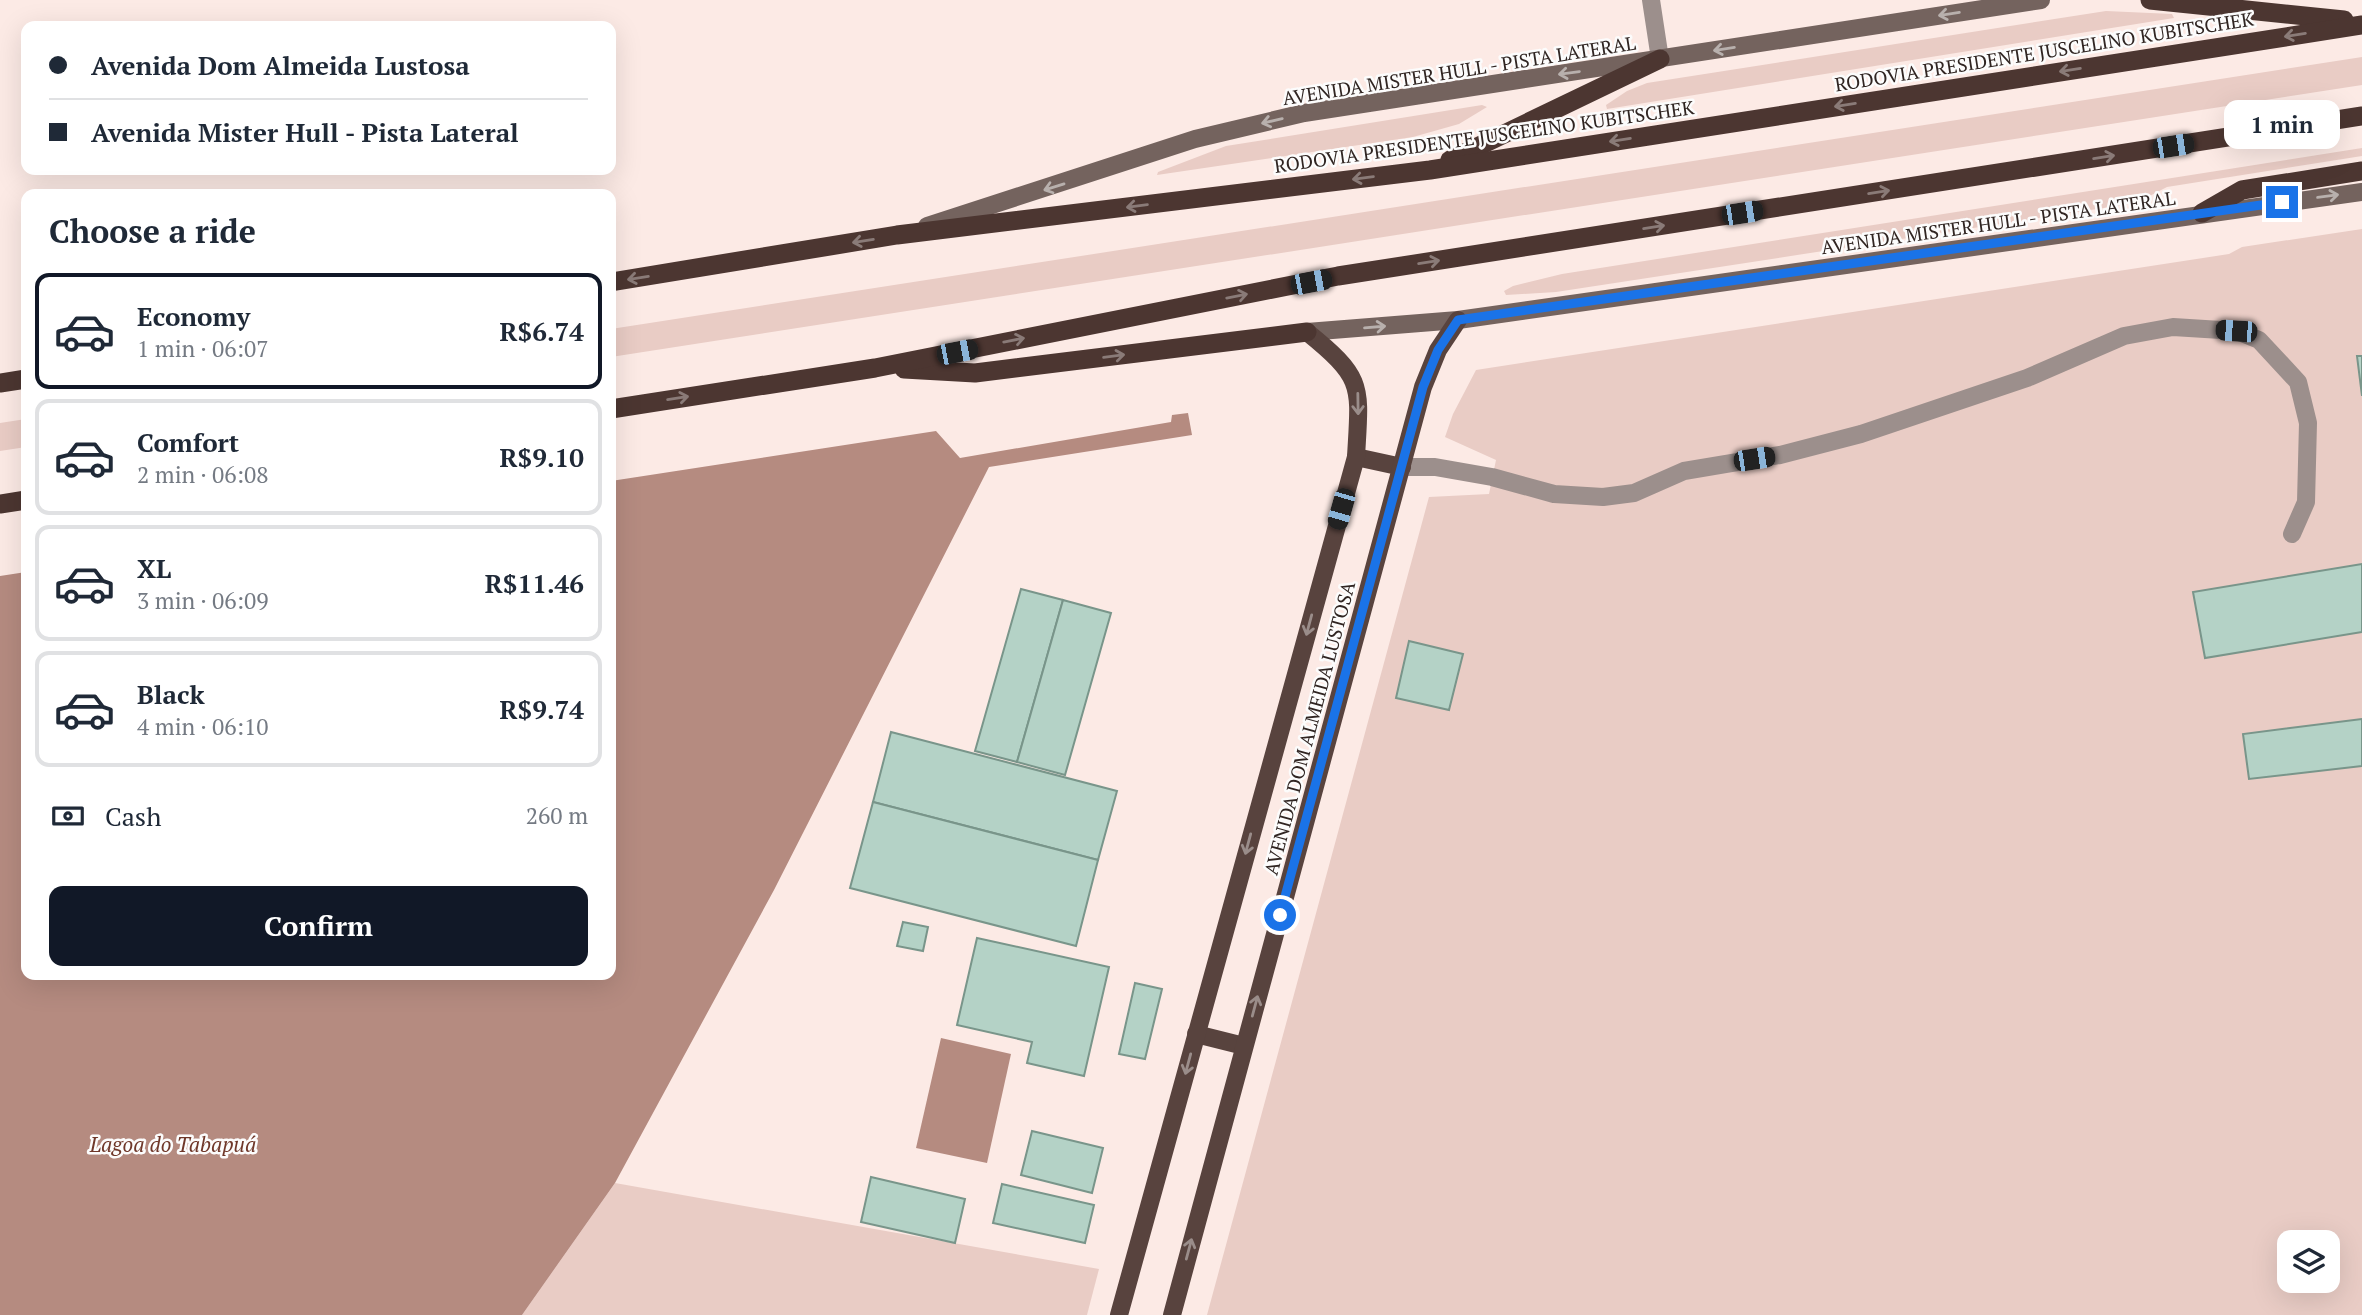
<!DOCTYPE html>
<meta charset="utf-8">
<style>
body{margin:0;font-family:"PT Serif",serif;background:#f2f2f3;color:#1f2937;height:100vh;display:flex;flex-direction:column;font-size:26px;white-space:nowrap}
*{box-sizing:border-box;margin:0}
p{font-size:23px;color:#747a83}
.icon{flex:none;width:38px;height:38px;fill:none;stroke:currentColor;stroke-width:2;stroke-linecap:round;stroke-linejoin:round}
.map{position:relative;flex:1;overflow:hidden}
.drawer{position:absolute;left:21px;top:189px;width:595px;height:791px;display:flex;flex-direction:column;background:#fff;border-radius:14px;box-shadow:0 7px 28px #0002}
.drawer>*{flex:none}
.banner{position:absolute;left:21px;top:21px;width:595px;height:154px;border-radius:14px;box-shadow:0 7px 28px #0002;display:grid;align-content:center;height:154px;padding:0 28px;background:#fff}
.controls{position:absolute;left:2277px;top:1230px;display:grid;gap:14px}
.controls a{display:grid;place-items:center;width:63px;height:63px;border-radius:14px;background:#fff;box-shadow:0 7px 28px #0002;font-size:35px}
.end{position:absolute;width:32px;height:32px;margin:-16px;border:9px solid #1a73e8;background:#fff;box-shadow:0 0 0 4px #fff}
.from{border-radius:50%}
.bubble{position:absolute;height:49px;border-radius:14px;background:#fff;box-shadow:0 7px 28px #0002;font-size:23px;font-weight:800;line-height:49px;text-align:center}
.car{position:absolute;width:21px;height:42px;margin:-21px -10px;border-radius:9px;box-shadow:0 0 5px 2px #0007;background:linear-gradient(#222 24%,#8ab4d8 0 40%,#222 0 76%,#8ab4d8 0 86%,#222 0)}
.banner b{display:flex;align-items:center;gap:24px;height:66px;font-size:26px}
.banner b+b{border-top:2px solid #e0e1e3}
.banner i{width:18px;height:18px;background:#1f2937}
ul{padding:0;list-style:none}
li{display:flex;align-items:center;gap:21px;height:116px;margin:0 14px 10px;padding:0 14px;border:4px solid #e0e1e3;border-radius:14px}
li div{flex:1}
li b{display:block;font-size:26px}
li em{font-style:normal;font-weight:800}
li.current{border-color:#111827}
li>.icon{width:63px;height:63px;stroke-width:1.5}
h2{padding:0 28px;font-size:32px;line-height:84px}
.pay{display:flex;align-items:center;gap:18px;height:77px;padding:0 28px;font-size:26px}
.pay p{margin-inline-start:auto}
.cta{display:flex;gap:14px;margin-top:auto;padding:14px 28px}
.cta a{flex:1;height:80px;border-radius:14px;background:#111827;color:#fff;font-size:28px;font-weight:800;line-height:80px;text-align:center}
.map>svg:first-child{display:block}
</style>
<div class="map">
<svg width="2362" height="1315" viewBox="0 0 2362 1315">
<rect width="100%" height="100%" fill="#fceae5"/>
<!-- green -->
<g fill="#e9ccc5" fill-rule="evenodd">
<path d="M2106,11l66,3 2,4 -567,91 -1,-4 21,-14 20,-8z"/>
<path d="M2362,57v28l-1751,272v-28z"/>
<path d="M1482,105l5,2 -28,17 -46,13 -256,38 1,-3 68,-26z"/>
<path d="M2362,148v8l-195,31 -31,16 -580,89 -50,3 -2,-4 9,-5 49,-12z"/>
<path d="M2362,229v1086h-1155l222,-818 60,-3 7,-34 -51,-23 8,-23 23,-44 753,-116 13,-7zM2289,1242h39v39h-39z"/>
<path d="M26,419v28l-26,4v-28z"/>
<path d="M615,1183l484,86 -12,46h-565z"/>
</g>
<!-- water -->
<g fill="#b58b80">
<path d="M1188,413l4,22 -203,32 -215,423 -159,293 -93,132h-522v-739l26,-4v403h585v-494l325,-50 24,27 211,-36 1,-7z"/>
<path d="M941,1038l70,16 -24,109 -71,-15z"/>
</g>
<!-- building -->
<g fill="#b4d2c6" stroke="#79958a" stroke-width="2">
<path d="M2357,356h5v40z"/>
<path d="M2362,564v68l-157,26 -12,-66z"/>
<path d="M1021,589l42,11 -46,162 -42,-11z"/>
<path d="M1063,600l48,13 -46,162 -48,-13z"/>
<path d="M1409,641l54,13 -14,56 -53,-12z"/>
<path d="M2362,719v47l-113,13 -6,-45z"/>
<path d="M891,732l226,59 -19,69 -225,-58z"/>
<path d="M873,802l225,58 -22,86 -226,-58z"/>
<path d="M903,922l25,5 -5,24 -26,-5z"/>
<path d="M977,938l132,29 -25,109 -57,-13 5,-21 -75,-17z"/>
<path d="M1135,983l27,6 -17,70 -26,-5z"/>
<path d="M1032,1131l71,17 -11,45 -71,-18z"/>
<path d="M871,1177l94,22 -10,44 -94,-21z"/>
<path d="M1002,1184l92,21 -9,38 -92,-20z"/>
</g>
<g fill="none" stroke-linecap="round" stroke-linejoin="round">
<!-- service -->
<path stroke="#9c8f8c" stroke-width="18" d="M1402,467h33l57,10 62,17 49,3 31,-4 50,-22 96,-16 81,-21 166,-56 97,-42 49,-9 64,4 22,9 39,42 10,41 -2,79 -14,32"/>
<!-- minor -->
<path stroke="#9c8f8c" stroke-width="18" d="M1651,0l9,59"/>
<!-- secondary -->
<g stroke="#74635e" stroke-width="18">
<path d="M927,226l268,-87 109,-26 737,-113"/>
<path d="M1307,332l151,-12 904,-128"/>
</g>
<!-- primary -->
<g stroke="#58433e" stroke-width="18">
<path d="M1356,457l46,10"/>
<path d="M1196,1034l48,12"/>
<path d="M1119,1315l237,-858c4,-72 9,-78 -49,-125"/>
<path d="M1172,1315l251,-928 15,-37 20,-30"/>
</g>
<!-- trunk -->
<g stroke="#4c3631" stroke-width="19">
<path d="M2150,0l194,20"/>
<path d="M1450,160l210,-101"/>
<path d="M2202,213l40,-23 120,-19"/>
<path d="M611,282l286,-47 533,-65 932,-145"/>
<path d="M904,369l71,4 332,-41"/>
<path d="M0,383l26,-4"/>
<path d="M611,409l264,-41 463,-92 1024,-160"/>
<path d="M0,504l26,-4"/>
</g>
</g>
<!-- one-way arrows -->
<defs><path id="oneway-shaft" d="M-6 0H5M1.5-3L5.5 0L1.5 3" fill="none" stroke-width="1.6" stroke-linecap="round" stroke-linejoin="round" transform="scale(1.75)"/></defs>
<g stroke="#b8b0ad">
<use href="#oneway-shaft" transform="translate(1949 14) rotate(171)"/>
<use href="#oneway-shaft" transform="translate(1724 49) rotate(171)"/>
<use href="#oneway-shaft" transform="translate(1569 73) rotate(172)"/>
<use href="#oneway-shaft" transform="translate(1272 121) rotate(167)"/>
<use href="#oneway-shaft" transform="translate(1054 187) rotate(163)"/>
<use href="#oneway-shaft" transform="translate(2328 196) rotate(-8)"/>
<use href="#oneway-shaft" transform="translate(1375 327) rotate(-5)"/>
</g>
<g stroke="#8a7b78">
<use href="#oneway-shaft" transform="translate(2295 35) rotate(171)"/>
<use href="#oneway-shaft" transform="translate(2070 70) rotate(171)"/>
<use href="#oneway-shaft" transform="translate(1845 105) rotate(171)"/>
<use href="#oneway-shaft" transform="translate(1620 140) rotate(171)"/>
<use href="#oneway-shaft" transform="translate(2104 157) rotate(-9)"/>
<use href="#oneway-shaft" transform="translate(1363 178) rotate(173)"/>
<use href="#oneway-shaft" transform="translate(1879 192) rotate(-9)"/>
<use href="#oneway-shaft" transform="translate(1137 206) rotate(173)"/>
<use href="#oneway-shaft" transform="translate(1654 227) rotate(-9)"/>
<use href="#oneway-shaft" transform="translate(863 241) rotate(171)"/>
<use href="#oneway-shaft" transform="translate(1429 262) rotate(-9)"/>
<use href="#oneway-shaft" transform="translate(638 278) rotate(171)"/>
<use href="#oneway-shaft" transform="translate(1237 296) rotate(-11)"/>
<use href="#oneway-shaft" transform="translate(1014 340) rotate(-11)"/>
<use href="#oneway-shaft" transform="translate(1114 356) rotate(-7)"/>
<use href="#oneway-shaft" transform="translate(678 398) rotate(-9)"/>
</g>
<g stroke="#9a8d8a">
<use href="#oneway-shaft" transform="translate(1358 404) rotate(89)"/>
<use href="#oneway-shaft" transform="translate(1309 625) rotate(105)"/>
<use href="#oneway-shaft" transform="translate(1248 844) rotate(105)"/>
<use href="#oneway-shaft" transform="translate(1255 1006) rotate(-75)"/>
<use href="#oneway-shaft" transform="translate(1188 1064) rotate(105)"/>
<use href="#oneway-shaft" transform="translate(1189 1249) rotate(-75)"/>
</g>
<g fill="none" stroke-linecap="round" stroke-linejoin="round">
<!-- route -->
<path stroke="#1a73e8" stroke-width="9" d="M1280,915l143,-528 15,-37 20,-30 824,-118"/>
</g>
<g text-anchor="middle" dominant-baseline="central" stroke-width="5" stroke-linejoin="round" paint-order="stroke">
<!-- street labels -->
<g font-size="19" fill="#302522" stroke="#fcfcfc">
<text transform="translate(2044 51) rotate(-9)">RODOVIA PRESIDENTE JUSCELINO KUBITSCHEK</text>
<text transform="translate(1459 70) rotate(-9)">AVENIDA MISTER HULL - PISTA LATERAL</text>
<text transform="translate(1484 136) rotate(-8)">RODOVIA PRESIDENTE JUSCELINO KUBITSCHEK</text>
<text transform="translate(1998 222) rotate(-8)">AVENIDA MISTER HULL - PISTA LATERAL</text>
<text transform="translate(1309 728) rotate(-75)">AVENIDA DOM ALMEIDA LUSTOSA</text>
</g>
<!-- water labels -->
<g font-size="21" font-style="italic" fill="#6f3729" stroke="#fcfcfc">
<text x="173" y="1144">Lagoa do Tabapuá</text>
</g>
</g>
</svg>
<div class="controls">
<a><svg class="icon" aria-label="layers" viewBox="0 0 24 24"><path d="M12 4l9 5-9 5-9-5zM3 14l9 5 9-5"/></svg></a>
</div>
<i class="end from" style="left:1280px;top:915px"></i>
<i class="end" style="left:2282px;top:202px"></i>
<div class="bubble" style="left:2224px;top:100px;width:116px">1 min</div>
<i class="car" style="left:2173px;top:146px;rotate:81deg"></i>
<i class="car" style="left:1742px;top:213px;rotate:81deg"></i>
<i class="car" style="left:1311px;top:282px;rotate:79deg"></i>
<i class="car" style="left:2236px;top:331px;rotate:274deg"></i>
<i class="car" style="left:957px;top:352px;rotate:79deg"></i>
<i class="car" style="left:1754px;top:459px;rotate:81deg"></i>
<i class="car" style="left:1341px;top:509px;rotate:196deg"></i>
<div class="banner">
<b><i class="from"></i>Avenida Dom Almeida Lustosa</b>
<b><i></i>Avenida Mister Hull - Pista Lateral</b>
</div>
<section class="drawer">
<h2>Choose a ride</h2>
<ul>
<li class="current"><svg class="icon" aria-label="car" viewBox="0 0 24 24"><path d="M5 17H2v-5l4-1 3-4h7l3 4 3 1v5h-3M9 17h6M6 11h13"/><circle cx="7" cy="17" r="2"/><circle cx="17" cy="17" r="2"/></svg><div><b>Economy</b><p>1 min · 06:07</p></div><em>R$6.74</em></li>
<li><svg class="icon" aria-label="car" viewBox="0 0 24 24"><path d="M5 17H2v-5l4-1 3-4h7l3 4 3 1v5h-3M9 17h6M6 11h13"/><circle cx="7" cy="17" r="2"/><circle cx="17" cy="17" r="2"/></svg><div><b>Comfort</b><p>2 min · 06:08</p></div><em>R$9.10</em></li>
<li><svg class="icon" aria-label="car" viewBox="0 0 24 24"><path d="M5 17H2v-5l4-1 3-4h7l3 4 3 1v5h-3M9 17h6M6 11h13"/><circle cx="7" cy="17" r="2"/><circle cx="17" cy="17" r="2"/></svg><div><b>XL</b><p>3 min · 06:09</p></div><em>R$11.46</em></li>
<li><svg class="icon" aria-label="car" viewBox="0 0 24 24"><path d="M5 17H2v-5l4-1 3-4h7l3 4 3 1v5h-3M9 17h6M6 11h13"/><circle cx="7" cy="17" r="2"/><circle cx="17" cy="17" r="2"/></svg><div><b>Black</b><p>4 min · 06:10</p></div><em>R$9.74</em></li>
</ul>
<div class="pay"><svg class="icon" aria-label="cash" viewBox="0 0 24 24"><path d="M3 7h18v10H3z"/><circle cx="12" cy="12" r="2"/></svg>Cash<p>260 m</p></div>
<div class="cta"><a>Confirm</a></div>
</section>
</div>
